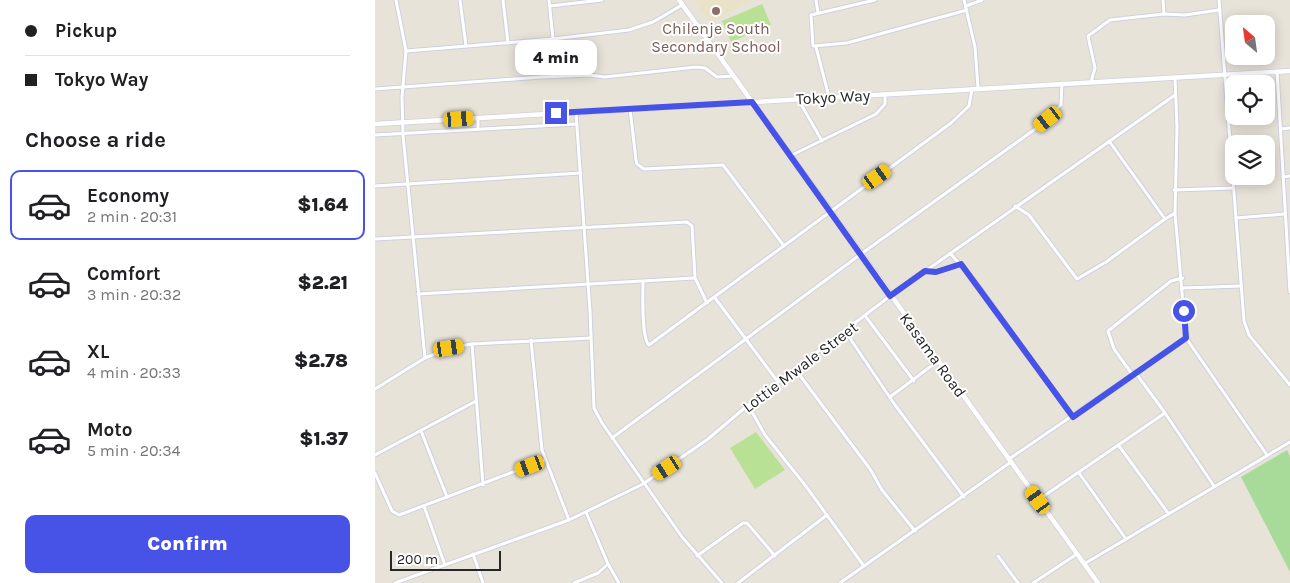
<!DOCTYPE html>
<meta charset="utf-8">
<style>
body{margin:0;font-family:Karla,sans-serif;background:#f2f2f2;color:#202124;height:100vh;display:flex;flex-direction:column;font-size:19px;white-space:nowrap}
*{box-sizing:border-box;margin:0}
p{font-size:16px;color:#757577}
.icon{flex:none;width:28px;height:28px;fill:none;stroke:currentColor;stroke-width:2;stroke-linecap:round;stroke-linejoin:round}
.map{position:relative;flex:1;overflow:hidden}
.panel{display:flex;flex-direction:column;background:#fff;width:375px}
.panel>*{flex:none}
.top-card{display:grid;align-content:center;height:110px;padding:0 25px;background:#fff}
.needle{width:32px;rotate:331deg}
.controls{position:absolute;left:850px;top:15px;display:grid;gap:10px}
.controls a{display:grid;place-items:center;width:50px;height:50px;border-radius:10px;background:#fff;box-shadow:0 2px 12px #0003;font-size:25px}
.scale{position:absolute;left:15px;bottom:12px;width:111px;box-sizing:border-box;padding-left:5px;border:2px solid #262626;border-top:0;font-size:14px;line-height:18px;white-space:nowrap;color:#262626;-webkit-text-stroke:4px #fff;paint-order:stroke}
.end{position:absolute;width:22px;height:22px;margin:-11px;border:6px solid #4752e7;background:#fff;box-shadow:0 0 0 2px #fff}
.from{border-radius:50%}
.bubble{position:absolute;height:35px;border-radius:10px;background:#fff;box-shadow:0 2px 12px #0003;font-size:16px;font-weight:800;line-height:35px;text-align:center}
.car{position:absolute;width:15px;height:30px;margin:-15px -8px;border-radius:6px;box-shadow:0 0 4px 1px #0007;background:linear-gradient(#f5c518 24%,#345 0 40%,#f5c518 0 76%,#345 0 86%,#f5c518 0)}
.top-card b{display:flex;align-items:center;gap:18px;height:48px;font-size:19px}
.top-card b+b{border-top:1px solid #e0e0e0}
.top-card i{width:12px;height:12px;background:#202124}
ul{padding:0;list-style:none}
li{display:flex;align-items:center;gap:15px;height:70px;margin:0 10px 8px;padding:0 15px;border:2px solid transparent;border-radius:10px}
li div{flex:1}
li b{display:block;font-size:19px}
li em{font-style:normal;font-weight:800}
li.active{border-color:#4752e7}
li>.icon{width:45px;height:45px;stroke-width:1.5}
h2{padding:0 25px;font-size:22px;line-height:60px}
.cta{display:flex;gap:10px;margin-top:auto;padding:10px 25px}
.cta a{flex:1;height:58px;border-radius:10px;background:#4752e7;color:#fff;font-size:20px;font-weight:800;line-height:58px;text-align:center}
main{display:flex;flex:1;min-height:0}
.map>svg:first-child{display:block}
</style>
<main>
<section class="panel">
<div class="top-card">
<b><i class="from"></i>Pickup</b>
<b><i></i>Tokyo Way</b>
</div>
<h2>Choose a ride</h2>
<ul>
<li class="active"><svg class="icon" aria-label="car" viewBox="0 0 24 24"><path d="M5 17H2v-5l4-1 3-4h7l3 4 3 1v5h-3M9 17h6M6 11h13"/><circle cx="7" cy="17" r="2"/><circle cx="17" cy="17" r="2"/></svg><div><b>Economy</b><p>2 min · 20:31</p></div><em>$1.64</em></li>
<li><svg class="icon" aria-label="car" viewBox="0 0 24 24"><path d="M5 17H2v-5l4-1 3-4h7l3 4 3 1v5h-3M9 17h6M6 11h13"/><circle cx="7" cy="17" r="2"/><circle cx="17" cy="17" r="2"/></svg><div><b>Comfort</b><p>3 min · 20:32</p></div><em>$2.21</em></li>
<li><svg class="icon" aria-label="car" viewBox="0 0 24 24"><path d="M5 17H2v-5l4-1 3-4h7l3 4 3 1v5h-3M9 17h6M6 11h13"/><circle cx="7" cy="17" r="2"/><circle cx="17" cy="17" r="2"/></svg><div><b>XL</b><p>4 min · 20:33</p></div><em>$2.78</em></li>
<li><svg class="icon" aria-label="car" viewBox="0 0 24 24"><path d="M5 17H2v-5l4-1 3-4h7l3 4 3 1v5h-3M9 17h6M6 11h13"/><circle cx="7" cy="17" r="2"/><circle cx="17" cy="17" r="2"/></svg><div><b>Moto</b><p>5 min · 20:34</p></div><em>$1.37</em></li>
</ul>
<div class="cta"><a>Confirm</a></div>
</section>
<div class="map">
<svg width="915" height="583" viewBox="0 0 915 583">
<rect width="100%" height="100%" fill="#e8e3d9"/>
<!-- education -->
<path fill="#e9e2c9" d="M319,0h58l-42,23z"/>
<!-- green -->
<path fill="#a8da9a" d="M912,450l3,7v115l-49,-95z"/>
<!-- pitch -->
<g fill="#b9e196">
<path d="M387,4l9,21 -40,17 -9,-21z"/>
<path d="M381,432l29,38 -30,19 -25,-41z"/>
</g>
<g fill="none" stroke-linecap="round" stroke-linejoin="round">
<defs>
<g id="street">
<path d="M21,0l10,51 -4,46 1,38 22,223"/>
<path d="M85,0l6,46"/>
<path d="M128,0l5,43"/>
<path d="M174,0l4,39"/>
<path d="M441,0l2,13"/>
<path d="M500,0l-64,15 2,31 34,-3 120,-33"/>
<path d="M589,0l11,47 3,41"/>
<path d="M788,0l1,14"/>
<path d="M844,0l25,321 5,14 41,50"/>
<path d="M175,6l52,-6"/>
<path d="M591,6l16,-6"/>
<path d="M441,47l13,50"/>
<path d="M31,51l147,-12 76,-9 24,-8 29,-17"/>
<path d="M902,71l13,221"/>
<path d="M800,78l2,49 -2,86 11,125 81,117"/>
<path d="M716,82l4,-14 -7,-32 22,-16 54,-6 21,1 34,-5"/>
<path d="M0,89l166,-12 48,-2 16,2 91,-10 9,1 12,9 17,-1"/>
<path d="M423,99l24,42"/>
<path d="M255,109l6,51 1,4 7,5 79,-4 61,81"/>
<path d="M201,113l14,198 4,97 8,15 80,114 40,46"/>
<path d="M103,117v12"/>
<path d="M906,129l9,-1"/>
<path d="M0,135l201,-11"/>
<path d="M734,141l56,78 10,-6"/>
<path d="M415,156l86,-42 9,-10v-10"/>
<path d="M908,177l7,-1"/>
<path d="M0,186l206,-13"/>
<path d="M799,190l59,-2"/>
<path d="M640,206l14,9 48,64 29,-17 59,-43"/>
<path d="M861,218l49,-4"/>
<path d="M0,239l312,-17 5,4 3,52 12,25"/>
<path d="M575,253l31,36 91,128"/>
<path d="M551,271l10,1 25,-8"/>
<path d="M268,281c0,13 -2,56 6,64l302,-222 18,-17 3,-17"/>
<path d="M808,288l58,-2"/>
<path d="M43,294l276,-16"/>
<path d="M340,298l63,84"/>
<path d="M491,317l48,64"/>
<path d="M470,331l50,74 69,92"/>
<path d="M156,340l11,110 27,70"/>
<path d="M97,344l11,141"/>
<path d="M420,369l75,100 12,21 33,41"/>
<path d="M760,372l30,41 49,73"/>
<path d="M757,374l-18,-25 -6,-18 63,-50 12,-3"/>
<path d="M0,389l50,-31 24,-10 23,-4 119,-6"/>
<path d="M515,397l48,-36"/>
<path d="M373,405l17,30 40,50 59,81"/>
<path d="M46,431l26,66"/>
<path d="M237,438l249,-184 177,-127 23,-22 1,-22"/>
<path d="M744,446l49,67"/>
<path d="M0,455l101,-54"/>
<path d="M634,459l177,-121"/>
<path d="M0,473l17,38 7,4 146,-55"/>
<path d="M704,473l47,66"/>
<path d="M663,500l127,-87"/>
<path d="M49,506l21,59"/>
<path d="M211,512l22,52 11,19"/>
<path d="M98,554l10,29"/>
<path d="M322,556l46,-33h4l28,33"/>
<path d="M623,556l20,27"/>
<path d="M709,564l206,-122"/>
<path d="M20,583l174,-63 74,-36 65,-45 40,-34 142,-109 285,-201"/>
<path d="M199,583l24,-10 10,-9"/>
<path d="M363,583l89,-68"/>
<path d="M465,583l171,-121"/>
<path d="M658,583l44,-29"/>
</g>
<g id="secondary">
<path d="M304,0l419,583"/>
<path d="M0,124l915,-53"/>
</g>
</defs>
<!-- street casing -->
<use href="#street" stroke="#cfd0de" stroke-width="5"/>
<!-- secondary casing -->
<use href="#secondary" stroke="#cfd0de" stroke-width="6"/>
<!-- street -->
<use href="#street" stroke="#fff" stroke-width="3"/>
<!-- secondary -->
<use href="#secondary" stroke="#fff" stroke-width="4.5"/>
</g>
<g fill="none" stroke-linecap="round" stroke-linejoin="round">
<!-- route -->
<path stroke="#4752e7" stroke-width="6" d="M181,113l196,-11 138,194 35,-25 11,1 25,-8 112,153 113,-79 -2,-27"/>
</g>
<!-- markers -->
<circle fill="#8d6e63" stroke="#fff" stroke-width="2" cx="341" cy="11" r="5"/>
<g text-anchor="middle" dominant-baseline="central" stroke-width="4" stroke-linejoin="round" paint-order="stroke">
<!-- education labels -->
<g font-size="16" fill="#785e54" stroke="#fff">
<text x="341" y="28">Chilenje South<tspan x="341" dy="18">Secondary School</tspan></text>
</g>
<!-- street labels -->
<g font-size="16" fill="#262626" stroke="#fff">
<text transform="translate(458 97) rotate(-3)">Tokyo Way</text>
<text transform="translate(558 355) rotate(54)">Kasama Road</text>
<text transform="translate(425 367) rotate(-37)">Lottie Mwale Street</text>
</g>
</g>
</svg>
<div class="controls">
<a><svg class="needle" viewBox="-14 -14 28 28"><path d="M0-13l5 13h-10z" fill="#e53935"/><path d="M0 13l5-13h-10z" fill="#757577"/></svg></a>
<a><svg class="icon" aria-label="locate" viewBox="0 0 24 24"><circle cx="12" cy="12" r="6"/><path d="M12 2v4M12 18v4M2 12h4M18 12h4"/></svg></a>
<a><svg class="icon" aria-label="layers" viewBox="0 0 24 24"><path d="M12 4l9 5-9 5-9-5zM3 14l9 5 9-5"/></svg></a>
</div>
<div class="scale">200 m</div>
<i class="end from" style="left:809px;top:311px"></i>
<i class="end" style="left:181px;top:113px"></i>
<div class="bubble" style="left:140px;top:40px;width:82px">4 min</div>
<i class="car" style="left:84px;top:119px;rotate:86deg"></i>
<i class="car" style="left:673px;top:119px;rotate:232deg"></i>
<i class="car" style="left:502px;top:177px;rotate:55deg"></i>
<i class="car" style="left:74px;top:348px;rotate:81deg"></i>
<i class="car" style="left:155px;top:466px;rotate:249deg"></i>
<i class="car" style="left:292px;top:468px;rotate:237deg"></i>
<i class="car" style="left:663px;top:500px;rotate:324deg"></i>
</div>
</main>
